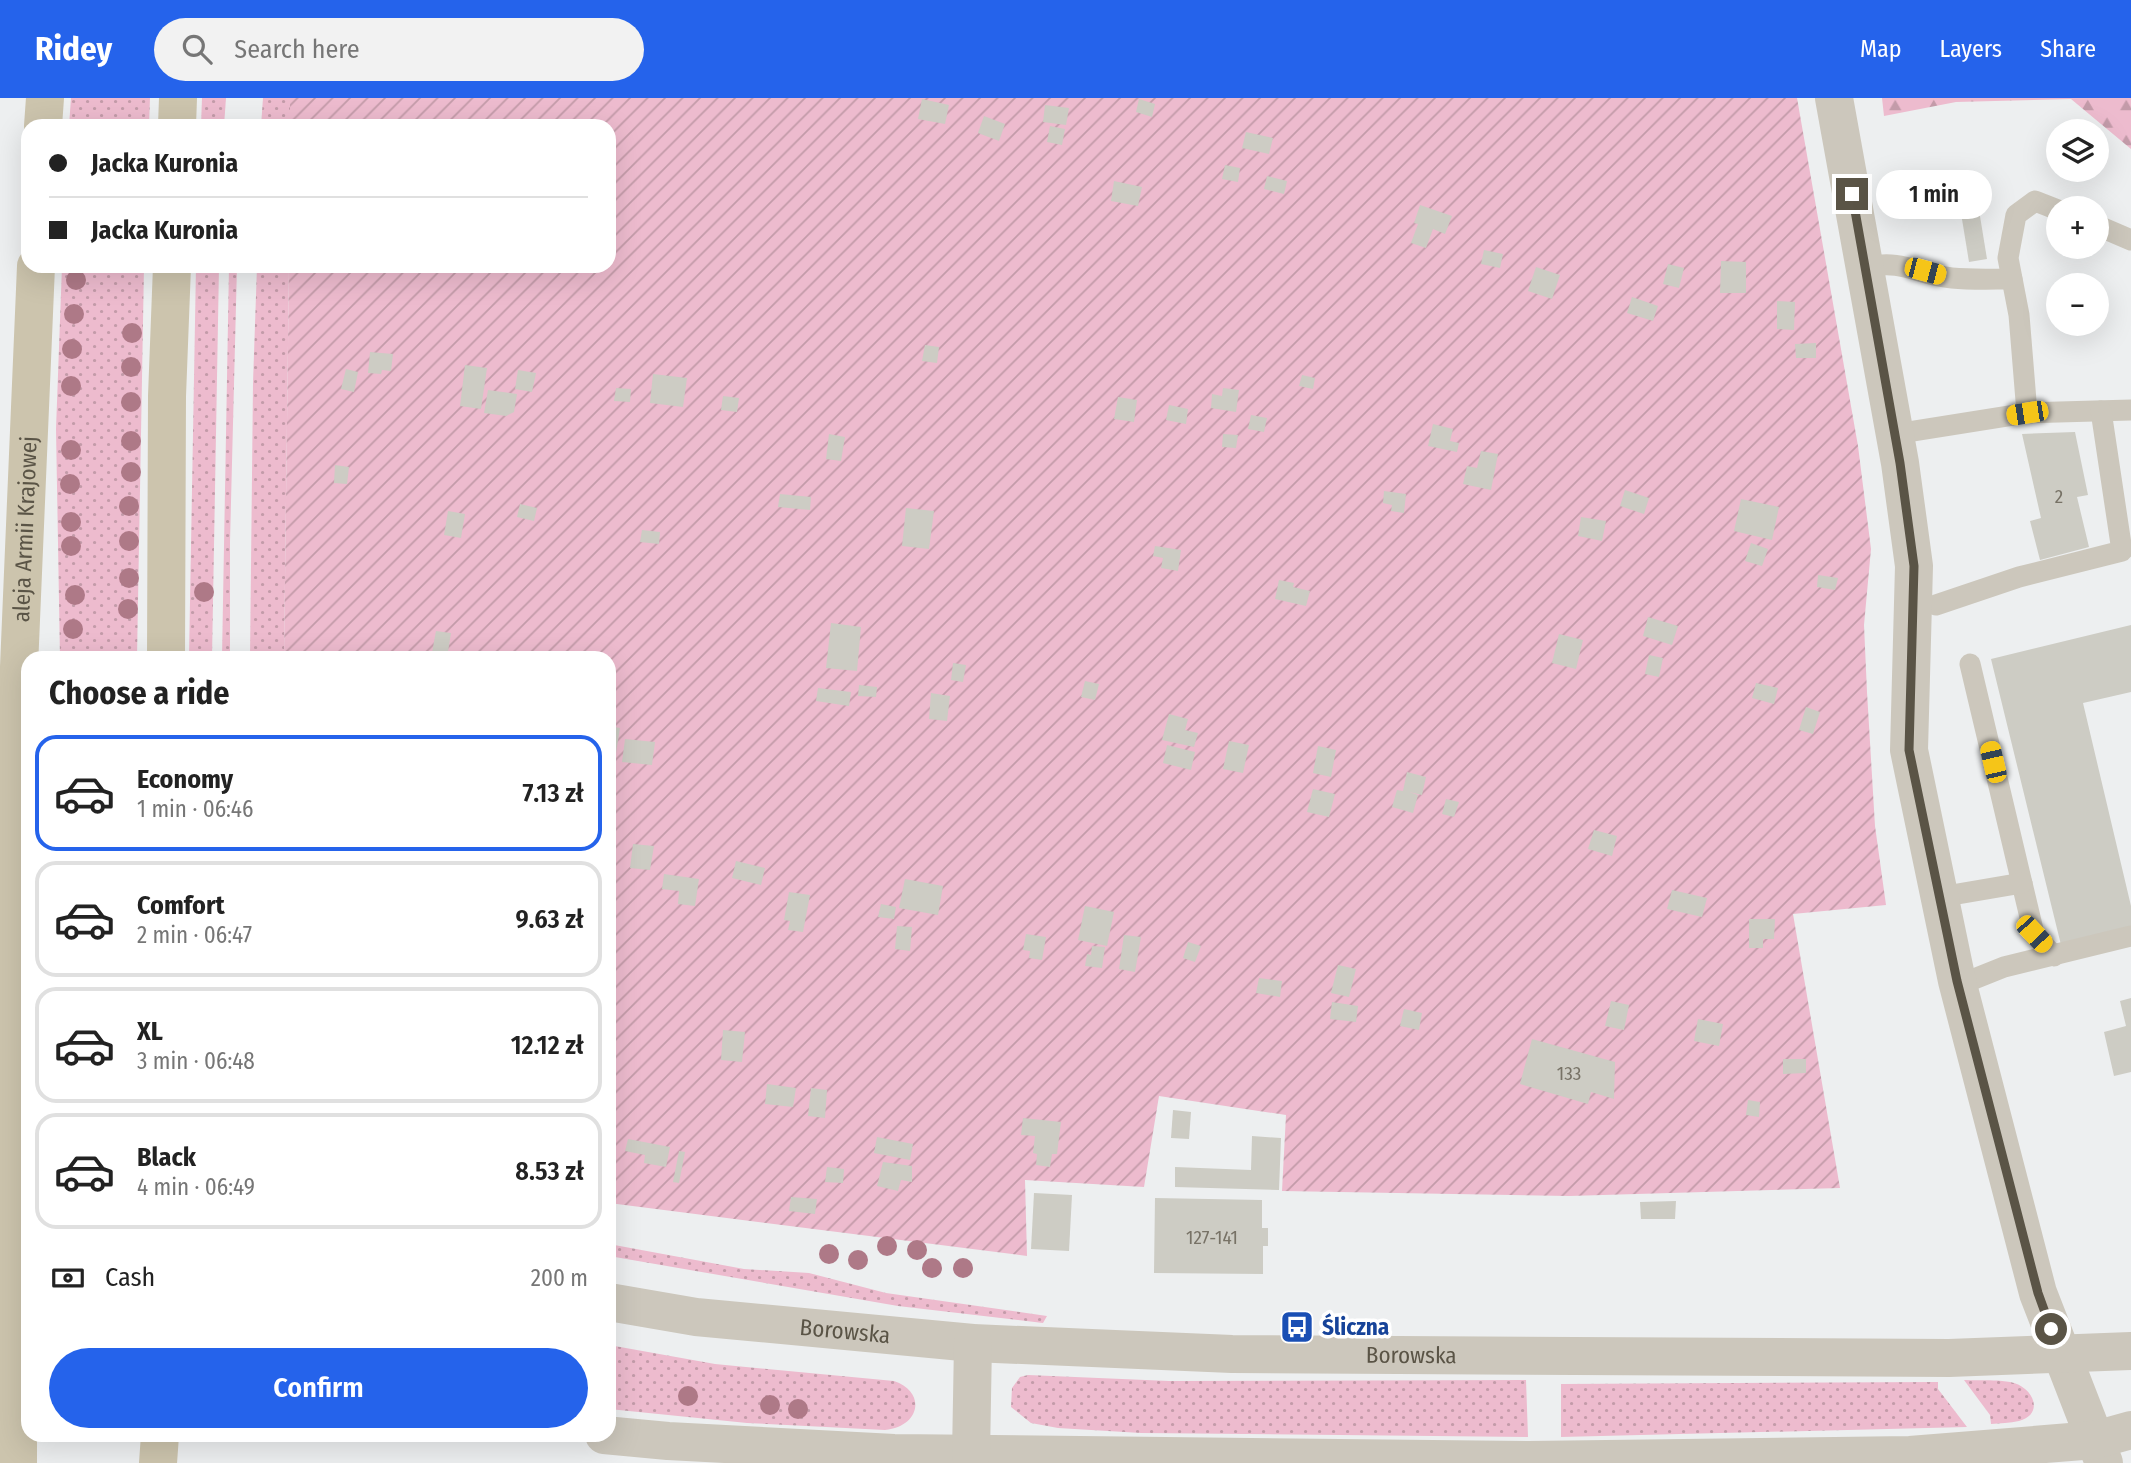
<!DOCTYPE html>
<meta charset="utf-8">
<style>
body{margin:0;font-family:"Fira Sans Condensed",sans-serif;background:#f2f2f2;color:#222;height:100vh;display:flex;flex-direction:column;font-size:26px;white-space:nowrap}
*{box-sizing:border-box;margin:0}
p{font-size:23px;color:#767676}
.icon{flex:none;width:38px;height:38px;fill:none;stroke:currentColor;stroke-width:2;stroke-linecap:round;stroke-linejoin:round}
.map{position:relative;flex:1;overflow:hidden}
.drawer{position:absolute;left:21px;top:553px;width:595px;height:791px;display:flex;flex-direction:column;background:#fff;border-radius:21px;box-shadow:0 7px 28px #0002}
.drawer>*{flex:none}
.hud{position:absolute;left:21px;top:21px;width:595px;height:154px;border-radius:21px;box-shadow:0 7px 28px #0002;display:grid;align-content:center;height:154px;padding:0 28px;background:#fff}
.fabs{position:absolute;left:2046px;top:21px;display:grid;gap:14px}
.fabs a{display:grid;place-items:center;width:63px;height:63px;border-radius:50%;background:#fff;box-shadow:0 7px 28px #0002;font-size:35px}
.end{position:absolute;width:32px;height:32px;margin:-16px;border:9px solid #5a5446;background:#fff;box-shadow:0 0 0 4px #fff}
.from{border-radius:50%}
.bubble{position:absolute;height:49px;border-radius:24px;background:#fff;box-shadow:0 7px 28px #0002;font-size:23px;font-weight:600;line-height:49px;text-align:center}
.car{position:absolute;width:21px;height:42px;margin:-21px -10px;border-radius:9px;box-shadow:0 0 5px 2px #0007;background:linear-gradient(#f5c518 24%,#345 0 40%,#f5c518 0 76%,#345 0 86%,#f5c518 0)}
.hud b{display:flex;align-items:center;gap:24px;height:66px;font-size:26px}
.hud b+b{border-top:2px solid #e0e0e0}
.hud i{width:18px;height:18px;background:#222}
ul{padding:0;list-style:none}
li{display:flex;align-items:center;gap:21px;height:116px;margin:0 14px 10px;padding:0 14px;border:4px solid #e0e0e0;border-radius:21px}
li div{flex:1}
li b{display:block;font-size:26px}
li em{font-style:normal;font-weight:600}
li.on{border-color:#2563eb}
li>.icon{width:63px;height:63px;stroke-width:1.5}
h2{padding:0 28px;font-size:32px;line-height:84px}
.pay{display:flex;align-items:center;gap:18px;height:77px;padding:0 28px;font-size:26px}
.pay p{margin-inline-start:auto}
.button{display:flex;gap:14px;margin-top:auto;padding:14px 28px}
.button a{flex:1;height:80px;border-radius:42px;background:#2563eb;color:#fff;font-size:28px;font-weight:600;line-height:80px;text-align:center}
header{display:flex;align-items:center;gap:42px;box-sizing:border-box;height:98px;padding:0 35px;background:#2563eb;color:#fff}
header strong{font-size:33px}
nav{display:flex;gap:38px;margin-inline-start:auto;font-size:24px}
.search{width:490px;height:63px;background:#f2f2f2;display:flex;align-items:center;gap:18px;box-sizing:border-box;padding:0 24px;border-radius:38px;color:#767676;font-size:26px}
.map>svg:first-child{display:block}
</style>
<header>
<strong>Ridey</strong>
<div class="search"><svg class="icon" aria-label="search" viewBox="0 0 24 24"><circle cx="10" cy="10" r="6"/><path d="M15 15l6 6"/></svg>Search here</div>
<nav><a>Map</a><a>Layers</a><a>Share</a></nav>
</header>
<div class="map">
<svg width="2131" height="1365" viewBox="0 0 2131 1365">
<defs>
<pattern id="grass-dots" width="8" height="8" patternUnits="userSpaceOnUse" patternTransform="scale(1.75)"><rect width="8" height="8" fill="#edbbce"/><path d="M2 2h.1M6 6h.1" fill="none" stroke="#c39ba9" stroke-width="1.8" stroke-linecap="round"/></pattern>
<pattern id="forest-firs" width="22" height="20" patternUnits="userSpaceOnUse" patternTransform="scale(1.75)"><rect width="22" height="20" fill="#edbbce"/><path d="M5 1l3.5 6h-7zM16 11l3.5 6h-7z" fill="#c39ba9"/></pattern>
<pattern id="garden-furrows" width="10" height="10" patternUnits="userSpaceOnUse" patternTransform="scale(1.75)"><rect width="10" height="10" fill="#edbbce"/><path d="M-1 1l2-2M0 10L10 0M9 11l2-2" fill="none" stroke="#c39ba9"/></pattern>
</defs>
<rect width="100%" height="100%" fill="#edeff0"/>
<!-- grass -->
<g fill="url(#grass-dots)">
<path d="M71,0h79l-1,28h-80z"/>
<path d="M202,0h24l-2,28h-23z"/>
<path d="M263,0h27v28h-29z"/>
<path d="M62,168h82l-7,392h-77l-4,-229z"/>
<path d="M196,168h23l-7,392h-23z"/>
<path d="M229,168h8l-7,276v116h-8z"/>
<path d="M257,168h32l-5,392h-34l3,-275z"/>
<path d="M609,1146l135,25 65,4 77,20 161,23 -4,7 -145,-17 -289,-50z"/>
<path d="M609,1247l106,19 179,17c33,11 26,46 -9,49l-138,-7 -138,-14z"/>
<path d="M1028,1277l141,6 357,-1 2,57 -387,-4 -83,-5 -27,-5 -20,-16 1,-19 8,-11z"/>
<path d="M1964,1282c16,1 35,-1 50,3 20,6 30,31 5,38 -9,2 -19,2 -28,3l-1,-9z"/>
<path d="M1938,1284v7l29,38 -406,10v-53z"/>
</g>
<!-- forest -->
<path fill="url(#forest-firs)" d="M1882,0h249v51l-60,-50 -115,3 -72,14z"/>
<!-- garden -->
<path fill="url(#garden-furrows)" d="M290,0h1507l61,348 13,103 -7,76 3,67 8,134 11,79 -93,9 47,274 -271,8 -287,-5 4,-76 -127,-19 -15,91 -119,-7 2,76 -418,-53v-545h-325l5,-392h320v-140h-319z"/>
<!-- building -->
<g fill="#cdccc4">
<path d="M922,1l27,6 -4,19 -27,-5z"/>
<path d="M1139,1l16,5 -3,13 -16,-5z"/>
<path d="M1045,7l24,3 -3,17 -23,-3z"/>
<path d="M984,18l21,8 -6,17 -21,-8z"/>
<path d="M1050,28l15,3 -3,16 -15,-3z"/>
<path d="M1246,34l27,6 -4,16 -27,-6z"/>
<path d="M1225,67l15,3 -2,14 -16,-3z"/>
<path d="M1267,78l20,5 -3,13 -20,-5z"/>
<path d="M1114,83l28,6 -4,19 -27,-5z"/>
<path d="M1420,107l32,11 -7,18 -12,-5 -7,19 -15,-5 7,-19 -4,-1z"/>
<path d="M1979,112l8,49 -18,3 -8,-49z"/>
<path d="M1484,152l19,4 -3,14 -19,-4z"/>
<path d="M1721,163l25,1v31h-26z"/>
<path d="M1668,166l16,4 -5,20 -16,-4z"/>
<path d="M1536,169l24,8 -8,24 -24,-8z"/>
<path d="M1632,199l26,9 -5,15 -26,-8z"/>
<path d="M1777,203l18,1 -1,28 -17,-1z"/>
<path d="M1816,245v15h-20l-1,-14z"/>
<path d="M925,247l14,2 -2,16 -15,-2z"/>
<path d="M370,254l23,2 -2,17 -9,-1 -1,4 -13,-1z"/>
<path d="M465,267l22,3 -6,41 -21,-3z"/>
<path d="M346,271l12,3 -4,20 -13,-3z"/>
<path d="M518,272l18,3 -4,19 -17,-3z"/>
<path d="M653,276l34,4 -4,29 -33,-4z"/>
<path d="M1302,277l13,3 -2,11 -14,-3z"/>
<path d="M616,290l15,1 -1,13 -16,-1z"/>
<path d="M1223,290l16,2 -3,22 -25,-4 1,-14 10,2z"/>
<path d="M488,292l29,4 -3,18 -8,4 -22,-3z"/>
<path d="M723,298l16,2 -2,14 -16,-2z"/>
<path d="M1118,299l19,3 -3,22 -20,-3z"/>
<path d="M1169,307l19,4 -2,15 -20,-4z"/>
<path d="M1251,317l16,3 -3,14 -16,-3z"/>
<path d="M1433,326l20,5 -3,12 9,2 -2,9 -29,-6z"/>
<path d="M2075,334l13,63 -11,2 12,50 -49,13 -10,-39 11,-3 -19,-84z"/>
<path d="M829,336l16,3 -4,24 -15,-2z"/>
<path d="M1223,336l15,1 -2,13 -14,-1z"/>
<path d="M1481,353l17,3 -7,36 -28,-6 4,-18 10,2z"/>
<path d="M335,367l14,2 -2,17 -13,-1z"/>
<path d="M1625,392l24,8 -5,16 -24,-8z"/>
<path d="M1384,393l22,3 -2,19 -13,-2 1,-6 -9,-2z"/>
<path d="M780,396l31,3 -1,13 -32,-3z"/>
<path d="M1741,401l38,8 -7,33 -38,-9z"/>
<path d="M520,406l17,4 -3,13 -17,-4z"/>
<path d="M906,410l28,3 -5,38 -27,-3z"/>
<path d="M448,413l17,3 -4,24 -17,-3z"/>
<path d="M1581,419l25,4 -4,20 -24,-5z"/>
<path d="M642,432l18,2 -1,12 -19,-2z"/>
<path d="M1751,445l17,6 -6,17 -17,-5z"/>
<path d="M1155,448l26,4 -3,21 -17,-3 2,-10 -10,-2z"/>
<path d="M1818,477l20,3 -3,12 -18,-3z"/>
<path d="M1279,482l15,3 -1,4 17,4 -4,15 -31,-7z"/>
<path d="M1648,519l30,9 -6,19 -29,-9z"/>
<path d="M831,525l30,4 -4,44 -31,-3z"/>
<path d="M2131,527v67l-48,11 48,203v21l-70,18 -70,-286z"/>
<path d="M436,533l15,2 -4,25h-16z"/>
<path d="M1559,536l24,6 -7,29 -24,-6z"/>
<path d="M1649,557l14,3 -4,19 -14,-3z"/>
<path d="M953,565l13,2 -3,17 -12,-2z"/>
<path d="M1085,583l14,3 -4,16 -14,-3z"/>
<path d="M1756,585l22,5 -4,16 -22,-6z"/>
<path d="M859,587l18,2 -1,10 -18,-1z"/>
<path d="M818,590l33,4 -2,14 -33,-5z"/>
<path d="M931,595l19,3 -3,25 -18,-2z"/>
<path d="M1806,609l14,5 -7,22 -14,-4z"/>
<path d="M1169,616l19,5 -3,11 13,3 -4,14 -32,-7z"/>
<path d="M609,628l11,2 -4,25 -7,-1z"/>
<path d="M625,641l30,3 -3,23 -30,-3z"/>
<path d="M1229,643l20,4 -6,28 -20,-4z"/>
<path d="M1167,647l28,7 -4,18 -28,-7z"/>
<path d="M1318,648l18,4 -5,27 -18,-4z"/>
<path d="M1407,674l19,5 -4,18 -13,-3 9,3 -5,18 -21,-6 5,-17 6,1z"/>
<path d="M1313,691l22,5 -6,23 -22,-5z"/>
<path d="M1446,701l13,3 -5,15 -12,-3z"/>
<path d="M1594,732l23,6 -5,20 -24,-7z"/>
<path d="M633,746l21,2 -4,24 -20,-2z"/>
<path d="M736,763l29,7 -4,17 -29,-7z"/>
<path d="M664,776l35,5 -4,27 -17,-2 1,-13 -17,-2z"/>
<path d="M905,781l38,7 -5,29 -39,-7z"/>
<path d="M1672,792l35,8 -5,19 -35,-8z"/>
<path d="M789,794l21,3 -7,37 -15,-2 2,-9 -6,-1z"/>
<path d="M881,806l15,3 -2,12 -16,-2z"/>
<path d="M1085,808l29,6 -7,34 -29,-6z"/>
<path d="M1749,821h26l-1,20h-11v9h-14z"/>
<path d="M897,828l15,1 -2,24 -15,-2z"/>
<path d="M1026,836l20,3 -4,23 -13,-2 1,-7 -7,-1z"/>
<path d="M1124,837l17,2 -6,35 -16,-3z"/>
<path d="M1188,844l13,4 -6,16 -12,-4z"/>
<path d="M1092,848l13,1 -3,21 -17,-2 2,-12 4,1z"/>
<path d="M1338,867l18,4 -7,28 -18,-4z"/>
<path d="M1259,880l23,3 -2,16 -24,-4z"/>
<path d="M2131,900v74l-17,4 -10,-44 22,-6 -6,-25z"/>
<path d="M1611,903l18,4 -5,25 -19,-4z"/>
<path d="M1332,904l26,4 -2,16 -26,-3z"/>
<path d="M1404,911l18,4 -3,17 -19,-4z"/>
<path d="M1698,921l25,5 -4,22 -25,-5z"/>
<path d="M723,932l22,2 -3,30 -21,-2z"/>
<path d="M1532,941l83,23 -1,37 -23,-7 -3,12 -68,-20z"/>
<path d="M1783,961h23v14l-23,1z"/>
<path d="M767,986l29,4 -3,19 -28,-3z"/>
<path d="M811,990l16,2 -2,28 -17,-2z"/>
<path d="M1748,1002l12,2 -1,15 -13,-2z"/>
<path d="M1173,1012l18,2 -2,27 -18,-1z"/>
<path d="M1023,1020l38,4 -4,32h-5l-2,13 -14,-2 1,-11 -4,-1 2,-17 -14,-1z"/>
<path d="M1252,1038l29,2 -2,52 -104,-3v-20l76,3z"/>
<path d="M877,1039l36,7 -3,16 -36,-7z"/>
<path d="M628,1041l42,8 -4,20 -22,-4 1,-8 -20,-4z"/>
<path d="M679,1053l6,1 -6,31 -6,-1z"/>
<path d="M883,1064l29,4v16l-11,-2 -3,11 -21,-5z"/>
<path d="M827,1069l17,2 -1,14 -18,-1z"/>
<path d="M1034,1095l38,2 -3,56 -38,-2z"/>
<path d="M791,1099l26,2 -2,15 -26,-3z"/>
<path d="M1155,1100l107,2v28h6v18h-5v28l-109,-1z"/>
<path d="M1676,1103l-1,18h-34l-1,-17z"/>
</g>
<g fill="none" stroke-linecap="round" stroke-linejoin="round">
<!-- service -->
<g stroke="#ccc7bc" stroke-width="21">
<path d="M2096,127l35,15"/>
<path d="M1866,169c39,-8 51,8 86,11 20,2 40,1 60,1"/>
<path d="M2027,315l-8,-98 -11,-57 8,-43 19,-14 23,9"/>
<path d="M1895,336l132,-21 104,-3"/>
<path d="M1936,507l83,-28 103,-26 -21,-140"/>
<path d="M1970,566l64,270 20,22"/>
<path d="M1940,799l82,-14"/>
<path d="M1957,883l17,-2 30,-12 127,-31"/>
</g>
<!-- minor -->
<path stroke="#ccc7bc" stroke-width="38" d="M1834,0l66,365 14,103 -5,184 48,231 81,312 66,170"/>
<!-- tertiary -->
<g stroke="#ccc7bc" stroke-width="38">
<path id="s1" d="M609,1204l87,15 277,26 259,11 717,4 182,-7"/>
<path d="M604,1337l64,6 226,12 635,7 381,-5 185,-15 36,-10"/>
<path d="M971,1357l2,-112"/>
</g>
<!-- primary -->
<g stroke="#ccc4ad" stroke-width="38">
<path d="M43,28l2,-28"/>
<path d="M177,28l1,-28"/>
<path d="M166,560l1,-262 5,-130"/>
<path id="s2" d="M18,1365l1,-796 17,-401"/>
<path d="M158,1365l2,-28"/>
</g>
</g>
<!-- trees -->
<g fill="#ae7987">
<circle cx="76" cy="182" r="10"/>
<circle cx="74" cy="216" r="10"/>
<circle cx="132" cy="235" r="10"/>
<circle cx="72" cy="251" r="10"/>
<circle cx="131" cy="269" r="10"/>
<circle cx="71" cy="288" r="10"/>
<circle cx="131" cy="304" r="10"/>
<circle cx="131" cy="343" r="10"/>
<circle cx="71" cy="352" r="10"/>
<circle cx="131" cy="374" r="10"/>
<circle cx="70" cy="386" r="10"/>
<circle cx="129" cy="408" r="10"/>
<circle cx="71" cy="424" r="10"/>
<circle cx="129" cy="443" r="10"/>
<circle cx="71" cy="448" r="10"/>
<circle cx="129" cy="480" r="10"/>
<circle cx="204" cy="494" r="10"/>
<circle cx="75" cy="497" r="10"/>
<circle cx="128" cy="511" r="10"/>
<circle cx="73" cy="531" r="10"/>
<circle cx="887" cy="1148" r="10"/>
<circle cx="917" cy="1152" r="10"/>
<circle cx="829" cy="1156" r="10"/>
<circle cx="858" cy="1162" r="10"/>
<circle cx="932" cy="1170" r="10"/>
<circle cx="963" cy="1170" r="10"/>
<circle cx="688" cy="1298" r="10"/>
<circle cx="770" cy="1307" r="10"/>
<circle cx="798" cy="1311" r="10"/>
</g>
<g fill="none" stroke-linecap="round" stroke-linejoin="round">
<!-- route -->
<path stroke="#5a5446" stroke-width="9" d="M1852,96l48,269 14,103 -5,184 48,231 81,312 13,36"/>
</g>
<!-- icons -->
<defs>
<symbol id="bus-square" viewBox="-11 -11 22 22"><rect x="-9" y="-9" width="18" height="18" rx="4" fill="#1a4fb4" stroke="#fff"/><path d="M-5-6H5V4H4V6H2V4H-2V6H-4V4H-5ZM-3.5-4V0h7V-4ZM-3.5 1.2v1.5H-2V1.2ZM2 1.2v1.5H3.5V1.2Z" fill="#fff"/></symbol>
</defs>
<g fill-rule="evenodd">
<use href="#bus-square" x="1278" y="1210" width="38" height="38"/>
</g>
<g text-anchor="middle" dominant-baseline="central" stroke-width="7" stroke-linejoin="round" paint-order="stroke">
<!-- number labels -->
<g font-size="19" fill="#777266">
<text x="2059" y="398">2</text>
<text x="1569" y="975">133</text>
<text x="1212" y="1139">127-141</text>
</g>
<!-- street labels -->
<g font-size="23" fill="#5a5446" stroke="#fff">
<text stroke="none"><textPath href="#s2" startOffset="934">aleja Armii Krajowej</textPath></text>
<text stroke="none"><textPath href="#s1" startOffset="238">Borowska</textPath></text>
<text stroke="none"><textPath href="#s1" startOffset="805">Borowska</textPath></text>
</g>
<!-- transit labels -->
<g font-size="23" font-weight="bold" fill="#164399" stroke="#fff" text-anchor="start">
<text x="1322" y="1229">Śliczna</text>
</g>
</g>
</svg>
<div class="fabs">
<a><svg class="icon" aria-label="layers" viewBox="0 0 24 24"><path d="M12 4l9 5-9 5-9-5zM3 14l9 5 9-5"/></svg></a>
<a>+</a>
<a>−</a>
</div>
<i class="end from" style="left:2051px;top:1231px"></i>
<i class="end" style="left:1852px;top:96px"></i>
<div class="bubble" style="left:1876px;top:72px;width:116px">1 min</div>
<i class="car" style="left:1925px;top:173px;rotate:105deg"></i>
<i class="car" style="left:2027px;top:315px;rotate:261deg"></i>
<i class="car" style="left:1993px;top:664px;rotate:347deg"></i>
<i class="car" style="left:2034px;top:836px;rotate:137deg"></i>
<div class="hud">
<b><i class="from"></i>Jacka Kuronia</b>
<b><i></i>Jacka Kuronia</b>
</div>
<section class="drawer">
<h2>Choose a ride</h2>
<ul>
<li class="on"><svg class="icon" aria-label="car" viewBox="0 0 24 24"><path d="M5 17H2v-5l4-1 3-4h7l3 4 3 1v5h-3M9 17h6M6 11h13"/><circle cx="7" cy="17" r="2"/><circle cx="17" cy="17" r="2"/></svg><div><b>Economy</b><p>1 min · 06:46</p></div><em>7.13 zł</em></li>
<li><svg class="icon" aria-label="car" viewBox="0 0 24 24"><path d="M5 17H2v-5l4-1 3-4h7l3 4 3 1v5h-3M9 17h6M6 11h13"/><circle cx="7" cy="17" r="2"/><circle cx="17" cy="17" r="2"/></svg><div><b>Comfort</b><p>2 min · 06:47</p></div><em>9.63 zł</em></li>
<li><svg class="icon" aria-label="car" viewBox="0 0 24 24"><path d="M5 17H2v-5l4-1 3-4h7l3 4 3 1v5h-3M9 17h6M6 11h13"/><circle cx="7" cy="17" r="2"/><circle cx="17" cy="17" r="2"/></svg><div><b>XL</b><p>3 min · 06:48</p></div><em>12.12 zł</em></li>
<li><svg class="icon" aria-label="car" viewBox="0 0 24 24"><path d="M5 17H2v-5l4-1 3-4h7l3 4 3 1v5h-3M9 17h6M6 11h13"/><circle cx="7" cy="17" r="2"/><circle cx="17" cy="17" r="2"/></svg><div><b>Black</b><p>4 min · 06:49</p></div><em>8.53 zł</em></li>
</ul>
<div class="pay"><svg class="icon" aria-label="cash" viewBox="0 0 24 24"><path d="M3 7h18v10H3z"/><circle cx="12" cy="12" r="2"/></svg>Cash<p>200 m</p></div>
<div class="button"><a>Confirm</a></div>
</section>
</div>
